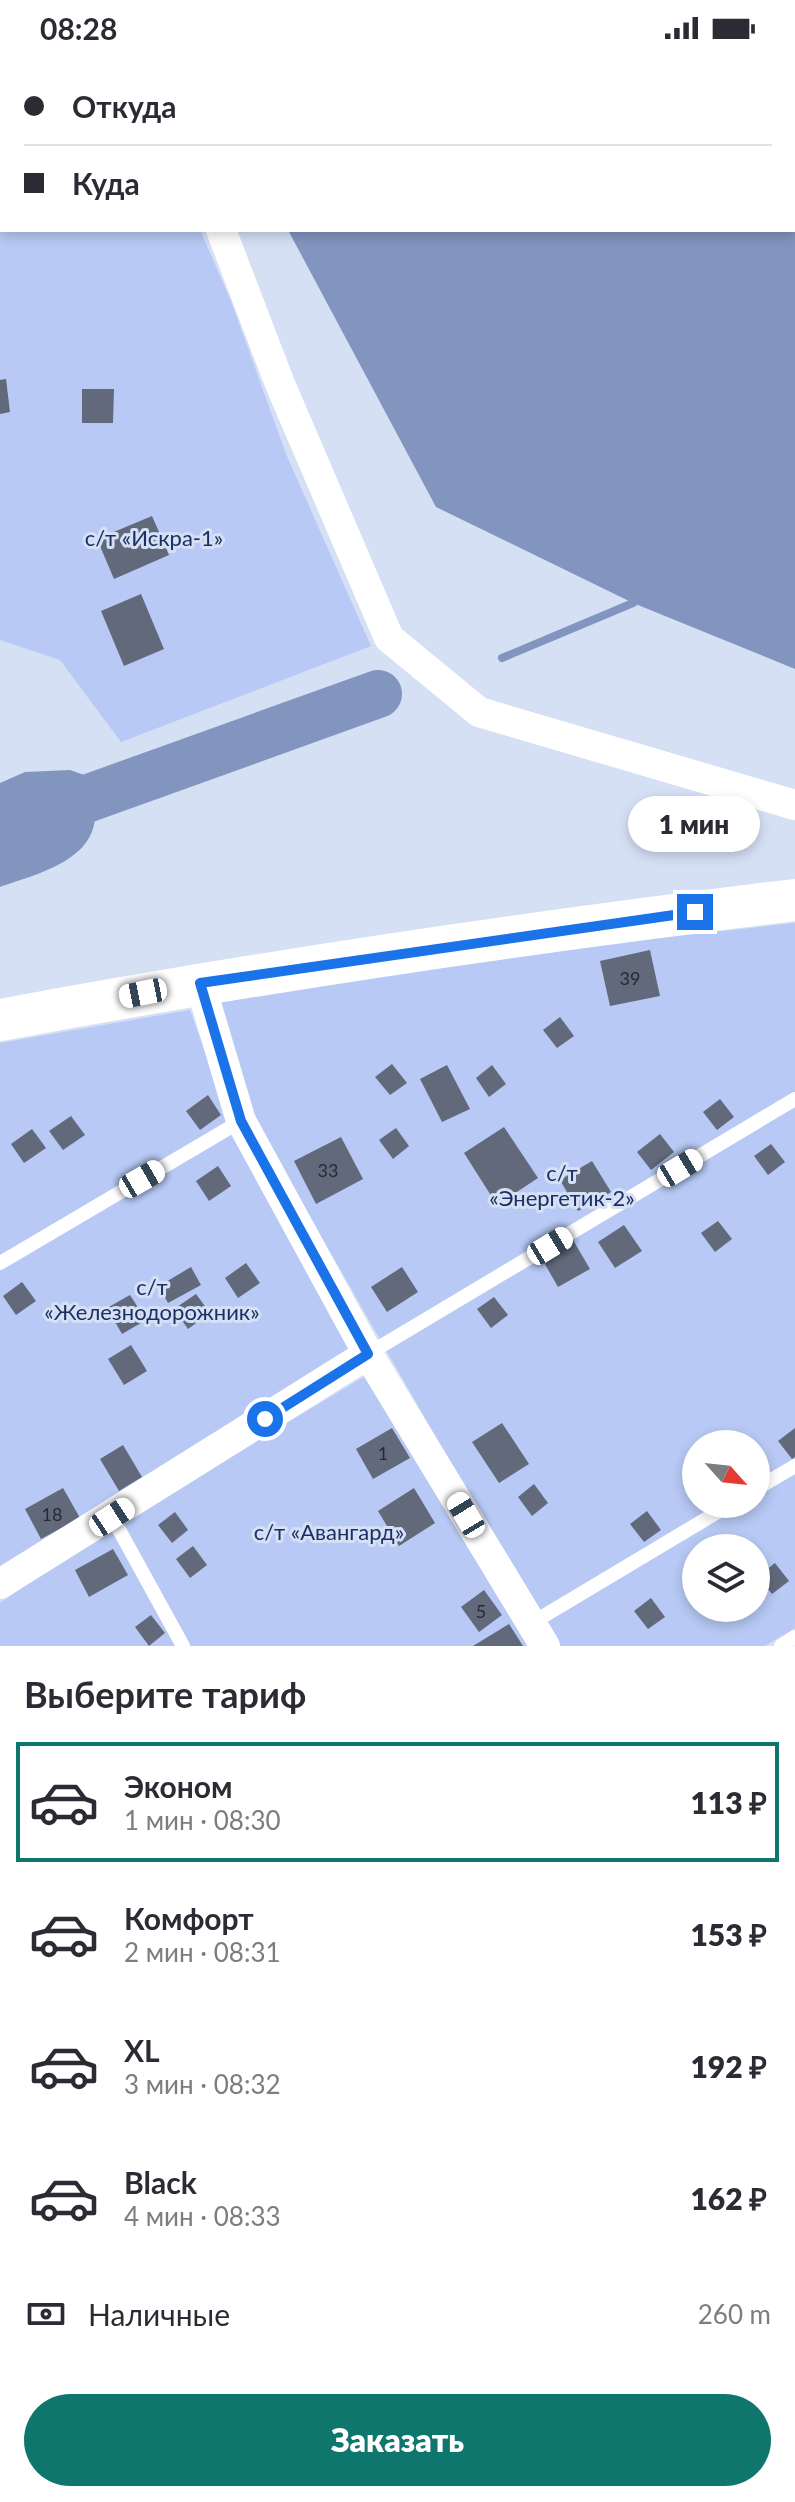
<!DOCTYPE html>
<html lang="ru">
<meta charset="utf-8">
<style>
body{margin:0;font-family:Lato,sans-serif;background:#f2f2f3;color:#2b2b33;height:100vh;display:flex;flex-direction:column;font-size:30px;white-space:nowrap}
*{box-sizing:border-box;margin:0}
p{font-size:26px;color:#7c7c81}
.icon{flex:none;width:44px;height:44px;fill:none;stroke:currentColor;stroke-width:2;stroke-linecap:round;stroke-linejoin:round}
.map{position:relative;height:1590px;overflow:hidden}
.sheet{display:flex;flex-direction:column;background:#fff;flex:1}
.sheet>*{flex:none}
.hud{position:absolute;left:0px;top:0px;width:796px;height:176px;box-shadow:0 4px 12px #0003;display:grid;align-content:center;height:176px;padding:0 24px;background:#fff}
.needle{width:52px;rotate:117deg}
.controls{position:absolute;left:682px;top:1374px;display:grid;gap:16px}
.controls a{display:grid;place-items:center;width:88px;height:88px;border-radius:50%;background:#fff;box-shadow:0 4px 12px #0003;font-size:40px}
.end{position:absolute;width:36px;height:36px;margin:-18px;border:10px solid #1a73e8;background:#fff;box-shadow:0 0 0 4px #fff}
.from{border-radius:50%}
.bubble{position:absolute;height:56px;border-radius:28px;background:#fff;box-shadow:0 4px 12px #0003;font-size:26px;font-weight:800;line-height:56px;text-align:center}
.car{position:absolute;width:24px;height:48px;margin:-24px -12px;border-radius:10px;box-shadow:0 0 6px 2px #0007;background:linear-gradient(#fff 24%,#345 0 40%,#fff 0 76%,#345 0 86%,#fff 0)}
.hud b{display:flex;align-items:center;gap:28px;height:76px;font-size:30px}
.hud b+b{border-top:2px solid #e1e1e2}
.hud i{width:20px;height:20px;background:#2b2b33}
ul{padding:0;list-style:none}
li{display:flex;align-items:center;gap:24px;height:120px;margin:0 16px 12px;padding:0 8px;border:4px solid transparent;border-radius:0px}
li div{flex:1}
li b{display:block;font-size:30px}
li em{font-style:normal;font-weight:800}
li.on{border-color:#0f766e}
li>.icon{width:72px;height:72px;stroke-width:1.5}
h2{padding:0 24px;font-size:36px;line-height:96px}
.pay{display:flex;align-items:center;gap:20px;height:88px;padding:0 24px;font-size:30px}
.pay p{margin-inline-start:auto}
.button{display:flex;gap:16px;margin-top:auto;padding:16px 24px}
.button a{flex:1;height:92px;border-radius:48px;background:#0f766e;color:#fff;font-size:32px;font-weight:800;line-height:92px;text-align:center}
.status{display:flex;justify-content:space-between;align-items:center;height:56px;padding:0 40px;background:#fff;direction:ltr}
.status svg{height:22px;fill:currentColor}
.map>svg:first-child{display:block}
</style>
<div class="status"><b>08:28</b><svg viewBox="0 0 49 12"><path d="M0 12V9h3v3zM5 12V6h3v6zM10 12V3h3v9zM15 12V0h3v12zM26 1h20v11H26zM47 4h2v5h-2z"/></svg></div>
<div class="map">
<svg width="795" height="1590" viewBox="0 0 795 1590">
<rect width="100%" height="100%" fill="#d6e0f5"/>
<!-- green -->
<g fill="#b7c9f4" fill-rule="evenodd">
<path d="M0,0h117l-115,2v172h198l31,71 55,153 85,192 -250,96 -61,-82 -60,-20z"/>
<path d="M795,867v705l-30,18h-210l-299,-524 -37,-125 247,-38zM696,1388h60v60h-60zM696,1492h60v60h-60z"/>
<path d="M190,954l45,125 118,216 -353,224v-532z"/>
<path d="M367,1319l166,271h-533v-43l97,-67z"/>
</g>
<!-- water -->
<g fill="#8295bf">
<path d="M212,0h583v613l-162,-66 -197,-96 -148,-277h506v-172z"/>
<path d="M70,714l20,7c2,12 5,26 5,38 0,46 -61,60 -95,72v-104l25,-11z"/>
</g>
<g fill="none" stroke-linecap="round" stroke-linejoin="round">
<!-- stream -->
<path stroke="#8295bf" stroke-width="8" d="M502,602l131,-55"/>
<!-- river -->
<path stroke="#8295bf" stroke-width="48" d="M0,774l378,-136"/>
</g>
<!-- building -->
<g fill="#61697b">
<path d="M6,323l4,33 -10,2v-34z"/>
<path d="M82,333h32l-1,34h-31z"/>
<path d="M152,460l17,39 -55,24 -17,-40z"/>
<path d="M141,538l23,55 -40,17 -23,-55z"/>
<path d="M650,894l10,46 -50,10 -10,-45z"/>
<path d="M560,961l14,19 -17,12 -14,-18z"/>
<path d="M392,1008l15,19 -17,12 -15,-18z"/>
<path d="M447,1009l23,44 -28,13 -22,-43z"/>
<path d="M492,1009l14,19 -17,13 -13,-19z"/>
<path d="M208,1039l13,20 -21,15 -14,-19z"/>
<path d="M720,1043l14,18 -17,13 -14,-18z"/>
<path d="M71,1060l14,19 -22,15 -14,-19z"/>
<path d="M504,1071l34,51 -41,27 -33,-52z"/>
<path d="M396,1072l13,18 -16,13 -14,-19z"/>
<path d="M32,1073l14,19 -22,15 -13,-19z"/>
<path d="M660,1078l14,18 -23,18 -14,-18z"/>
<path d="M341,1081l22,42 -47,25 -22,-43z"/>
<path d="M771,1088l14,18 -17,13 -14,-19z"/>
<path d="M592,1105l19,31 -33,19 -18,-31z"/>
<path d="M218,1110l13,20 -22,15 -13,-20z"/>
<path d="M718,1165l14,18 -17,13 -14,-19z"/>
<path d="M624,1169l18,26 -27,17 -17,-26z"/>
<path d="M573,1184l17,29 -32,18 -16,-28z"/>
<path d="M246,1207l14,20 -22,15 -13,-20z"/>
<path d="M191,1211l10,18 -33,18 -9,-17z"/>
<path d="M402,1211l16,25 -31,20 -16,-25z"/>
<path d="M22,1226l14,19 -20,14 -13,-19z"/>
<path d="M196,1238l14,19 -22,16 -14,-20z"/>
<path d="M130,1239l16,25 -24,14 -15,-26z"/>
<path d="M494,1241l14,18 -17,13 -14,-19z"/>
<path d="M131,1289l16,26 -23,14 -16,-26z"/>
<path d="M502,1367l27,41 -30,19 -27,-41z"/>
<path d="M392,1372l18,30 -37,21 -17,-30z"/>
<path d="M795,1372v29l-3,2 -14,-18z"/>
<path d="M123,1389l19,32 -23,14 -19,-32z"/>
<path d="M534,1428l14,19 -16,13 -14,-19z"/>
<path d="M63,1432l17,30 -39,21 -16,-30z"/>
<path d="M414,1432l21,35 -36,23 -21,-35z"/>
<path d="M647,1455l14,19 -17,12 -14,-18z"/>
<path d="M175,1456l13,18 -16,13 -14,-18z"/>
<path d="M193,1490l14,19 -17,13 -14,-19z"/>
<path d="M113,1493l15,26 -39,22 -14,-27z"/>
<path d="M775,1507l14,18 -17,13 -14,-18z"/>
<path d="M484,1534l18,25 -23,17 -18,-25z"/>
<path d="M651,1542l14,19 -17,12 -14,-18z"/>
<path d="M151,1559l14,18 -16,13 -14,-19z"/>
<path d="M509,1568l14,22h-50z"/>
</g>
<g fill="none" stroke-linecap="round" stroke-linejoin="round">
<!-- service -->
<g stroke="#fff" stroke-width="14">
<path d="M0,1207l241,-142"/>
<path d="M368,1298l427,-255"/>
<path d="M756,1433l39,-23"/>
<path d="M112,1461l71,129"/>
<path d="M532,1567l199,-119"/>
<path d="M781,1590l14,-9"/>
</g>
<!-- minor -->
<g stroke="#fff" stroke-width="30">
<path d="M137,0l1,2"/>
<path d="M221,174l59,154 109,254 90,74 316,93"/>
<path d="M200,927l41,138 127,233 177,292"/>
<path d="M0,1528l368,-230"/>
</g>
<!-- secondary -->
<path stroke="#fff" stroke-width="42" d="M0,964c264,-49 529,-88 795,-120"/>
</g>
<g fill="none" stroke-linecap="round" stroke-linejoin="round">
<!-- route -->
<path stroke="#1a73e8" stroke-width="10" d="M265,1363l103,-65 -127,-233 -41,-138 495,-71"/>
</g>
<g text-anchor="middle" dominant-baseline="central" stroke-width="6" stroke-linejoin="round" paint-order="stroke">
<!-- number labels -->
<g font-size="18" fill="#262a34">
<text x="630" y="922">39</text>
<text x="328" y="1114">33</text>
<text x="383" y="1397">1</text>
<text x="52" y="1458">18</text>
<text x="481" y="1555">5</text>
</g>
<!-- park labels -->
<g font-size="22" fill="#1c2f64" stroke="#d6e0f5">
<text x="154" y="481">с/т «Искра-1»</text>
<text x="562" y="1116">с/т<tspan x="562" dy="25">«Энергетик-2»</tspan></text>
<text x="152" y="1230">с/т<tspan x="152" dy="25">«Железнодорожник»</tspan></text>
<text x="329" y="1475">с/т «Авангард»</text>
</g>
</g>
</svg>
<div class="controls">
<a><svg class="needle" viewBox="-14 -14 28 28"><path d="M0-13l5 13h-10z" fill="#e53935"/><path d="M0 13l5-13h-10z" fill="#7c7c81"/></svg></a>
<a><svg class="icon" aria-label="layers" viewBox="0 0 24 24"><path d="M12 4l9 5-9 5-9-5zM3 14l9 5 9-5"/></svg></a>
</div>
<i class="end from" style="left:265px;top:1363px"></i>
<i class="end" style="left:695px;top:856px"></i>
<div class="bubble" style="left:628px;top:740px;width:132px">1 мин</div>
<i class="car" style="left:143px;top:937px;rotate:259deg"></i>
<i class="car" style="left:680px;top:1112px;rotate:59deg"></i>
<i class="car" style="left:142px;top:1123px;rotate:60deg"></i>
<i class="car" style="left:550px;top:1190px;rotate:59deg"></i>
<i class="car" style="left:466px;top:1459px;rotate:329deg"></i>
<i class="car" style="left:112px;top:1461px;rotate:57deg"></i>
<div class="hud">
<b><i class="from"></i>Откуда</b>
<b><i></i>Куда</b>
</div>
</div>
<section class="sheet">
<h2>Выберите тариф</h2>
<ul>
<li class="on"><svg class="icon" aria-label="car" viewBox="0 0 24 24"><path d="M5 17H2v-5l4-1 3-4h7l3 4 3 1v5h-3M9 17h6M6 11h13"/><circle cx="7" cy="17" r="2"/><circle cx="17" cy="17" r="2"/></svg><div><b>Эконом</b><p>1 мин · 08:30</p></div><em>113 ₽</em></li>
<li><svg class="icon" aria-label="car" viewBox="0 0 24 24"><path d="M5 17H2v-5l4-1 3-4h7l3 4 3 1v5h-3M9 17h6M6 11h13"/><circle cx="7" cy="17" r="2"/><circle cx="17" cy="17" r="2"/></svg><div><b>Комфорт</b><p>2 мин · 08:31</p></div><em>153 ₽</em></li>
<li><svg class="icon" aria-label="car" viewBox="0 0 24 24"><path d="M5 17H2v-5l4-1 3-4h7l3 4 3 1v5h-3M9 17h6M6 11h13"/><circle cx="7" cy="17" r="2"/><circle cx="17" cy="17" r="2"/></svg><div><b>XL</b><p>3 мин · 08:32</p></div><em>192 ₽</em></li>
<li><svg class="icon" aria-label="car" viewBox="0 0 24 24"><path d="M5 17H2v-5l4-1 3-4h7l3 4 3 1v5h-3M9 17h6M6 11h13"/><circle cx="7" cy="17" r="2"/><circle cx="17" cy="17" r="2"/></svg><div><b>Black</b><p>4 мин · 08:33</p></div><em>162 ₽</em></li>
</ul>
<div class="pay"><svg class="icon" aria-label="cash" viewBox="0 0 24 24"><path d="M3 7h18v10H3z"/><circle cx="12" cy="12" r="2"/></svg>Наличные<p>260 m</p></div>
<div class="button"><a>Заказать</a></div>
</section>
